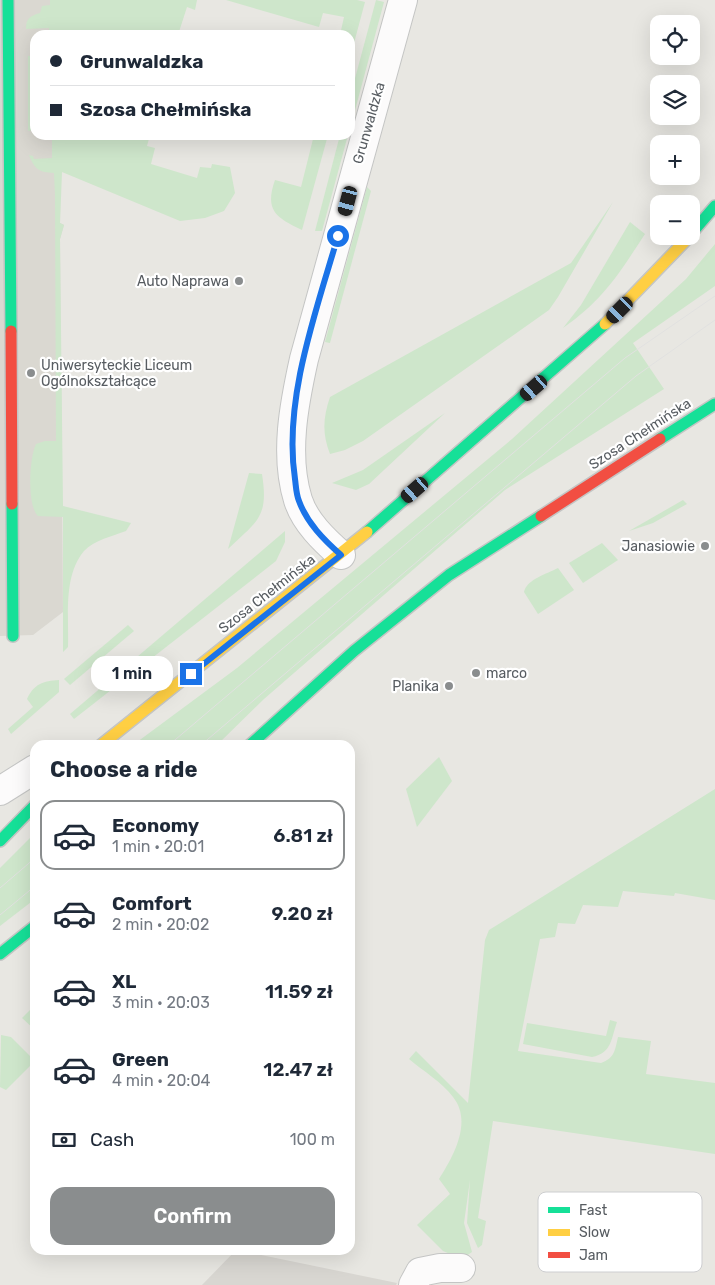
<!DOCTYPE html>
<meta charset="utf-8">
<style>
body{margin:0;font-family:Rubik,sans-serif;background:#f2f2f3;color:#1f2937;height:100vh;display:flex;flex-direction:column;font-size:19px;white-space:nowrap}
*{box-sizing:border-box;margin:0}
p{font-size:16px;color:#747a83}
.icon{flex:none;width:28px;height:28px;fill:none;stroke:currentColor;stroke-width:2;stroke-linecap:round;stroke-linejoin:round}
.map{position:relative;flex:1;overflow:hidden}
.side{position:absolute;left:30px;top:740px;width:325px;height:515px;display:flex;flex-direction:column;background:#fff;border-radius:15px;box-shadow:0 5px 20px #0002}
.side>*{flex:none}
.hud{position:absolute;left:30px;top:30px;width:325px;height:110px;border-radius:15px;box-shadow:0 5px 20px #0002;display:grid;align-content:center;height:110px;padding:0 20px;background:#fff}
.tools{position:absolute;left:650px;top:15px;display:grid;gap:10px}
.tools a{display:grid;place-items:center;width:50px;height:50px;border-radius:10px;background:#fff;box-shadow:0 5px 20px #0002;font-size:25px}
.end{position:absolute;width:22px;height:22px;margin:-11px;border:6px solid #1a73e8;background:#fff;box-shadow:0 0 0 2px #fff}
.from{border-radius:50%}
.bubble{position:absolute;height:35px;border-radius:15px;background:#fff;box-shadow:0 5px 20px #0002;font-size:16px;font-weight:600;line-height:35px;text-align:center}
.car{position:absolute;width:15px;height:30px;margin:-15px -8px;border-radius:6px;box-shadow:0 0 4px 1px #0007;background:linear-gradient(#222 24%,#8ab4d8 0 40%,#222 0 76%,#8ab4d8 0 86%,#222 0)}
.hud b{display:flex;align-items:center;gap:18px;height:48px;font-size:19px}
.hud b+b{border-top:1px solid #e0e1e3}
.hud i{width:12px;height:12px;background:#1f2937}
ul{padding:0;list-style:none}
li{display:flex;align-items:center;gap:15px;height:70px;margin:0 10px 8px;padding:0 10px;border:2px solid transparent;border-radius:15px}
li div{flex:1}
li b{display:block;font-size:19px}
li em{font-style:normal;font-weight:600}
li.on{border-color:#8a8d8e}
li>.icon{width:45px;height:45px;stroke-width:1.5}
h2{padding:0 20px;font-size:22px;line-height:60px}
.pay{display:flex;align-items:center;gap:12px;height:55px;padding:0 20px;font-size:19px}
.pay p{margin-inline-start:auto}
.button{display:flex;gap:10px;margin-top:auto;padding:10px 20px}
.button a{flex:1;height:58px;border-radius:15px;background:#8a8d8e;color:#fff;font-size:20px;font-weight:600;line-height:58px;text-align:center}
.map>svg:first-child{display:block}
</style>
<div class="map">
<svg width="715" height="1285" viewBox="0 0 715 1285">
<rect width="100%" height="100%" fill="#e8e7e2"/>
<!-- industrial -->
<path fill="#d8d6d1" d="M236,1250l30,6 131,27 -1,2h-194z"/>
<!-- education -->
<path fill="#dad8d1" d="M0,0h60v35h-25v100h26l-1,88 4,2 -4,14 3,373 -30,23 -33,1z"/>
<!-- green -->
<g fill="#cee6cb">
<path d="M50,0h147l-2,10 -8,-3 -9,28h-129v-7l-23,1c0,-11 4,-13 14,-16l2,-7 8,-1z"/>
<path d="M226,0h131l8,2 -15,56v-23h-10l4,-18 -21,-4 -4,14z"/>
<path d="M376,0l8,2 -34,127v-32z"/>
<path d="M28,56h7v69l-2,1v4l-5,1z"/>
<path d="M52,135h98l-3,11 8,2 -4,16 46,14 3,-11 11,1 1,-4 18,3 5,26 -11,18 -19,7 -25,3 -118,-49 -2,51 4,2 -4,14 3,267 68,17 -5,8c-13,5 -32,9 -42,20 -21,25 -15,65 -16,96l-5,5v-135l-25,-1c-11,-10 -9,-58 -2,-72l9,-3h11l-1,-246 -1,-22c-15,-1 -19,-3 -25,-18l4,1 1,3 18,-1z"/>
<path d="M314,135h14l-26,95c-25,-12 -38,-19 -27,-50l26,7z"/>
<path d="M340,135h8l-26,96h-7z"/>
<path d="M367,187l4,4 -41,152 -5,-1z"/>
<path d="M613,202l-55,95 -9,13 -186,131 -18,9 -15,4c-8,-21 -7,-36 0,-57l241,-134z"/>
<path d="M630,222l15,12c-27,41 -41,65 -82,94l18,-23z"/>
<path d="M715,244v42l-82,57 31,46 -159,101 -241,209 -47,46h-84l104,-77 275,-229 174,-160z"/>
<path d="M445,413l-76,71 -13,6 -24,-7 31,-13z"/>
<path d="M249,473l13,1c7,44 -5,47 -34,75z"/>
<path d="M683,500l4,4 -34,19 -24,8z"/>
<path d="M285,531v11l-9,19 -202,158 -4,-5z"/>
<path d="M602,543l16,17 -35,23 -14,-20z"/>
<path d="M558,568l16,22 -36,24 -14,-22c3,-13 23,-18 34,-24z"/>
<path d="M128,625l6,6 -64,54 -6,-6z"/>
<path d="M59,680v12l-48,42 -3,-5 25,-22 -6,-8c7,-15 16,-18 32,-19z"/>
<path d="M439,757l13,24 -35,46 -11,-38z"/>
<path d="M715,789v111l-40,-7 -1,3 -51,-5 -5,16 -35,-2 -8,19 -17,-1 -3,14 -15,2 -22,112 83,12c14,-5 14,-13 17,-26l33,4 -5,33 69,9v71l-222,-33 -15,97 8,3 -4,24 -4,3 -11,-25 3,-43 -6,43 8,29 -10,7 -19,-8 -26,-26 33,-31 -11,-15c14,-22 34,-57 14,-82 -11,-15 -30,-26 -44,-38l7,-8 52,52 17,-163 4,-10z"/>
<path d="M35,833v66l-35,27v-58z"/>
<path d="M35,1005v25l-13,-12z"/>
<path d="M610,1020l7,2c-6,17 -5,31 -25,35l-69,-13 4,-21 79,13z"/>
<path d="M1,1035l10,2 24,24 -29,29 -6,-3z"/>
</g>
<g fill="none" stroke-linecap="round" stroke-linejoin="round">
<defs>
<g id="street">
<path d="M341,555c-17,-15 -36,-33 -43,-55 -14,-45 -4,-96 6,-141l99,-359"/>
<path d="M0,791l35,-22"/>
<path d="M413,1285l7,-13 20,-4h21"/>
</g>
<g id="fast">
<path d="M8,0l3,331"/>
<path d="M691,234l24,-28"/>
<path d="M660,439l55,-35"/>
<path d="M12,504l1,132"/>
<path d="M367,532l238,-208"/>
<path d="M250,745l104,-94 95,-76 92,-59"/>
<path d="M0,841l35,-36"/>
<path d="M0,954l35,-28"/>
</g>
<g id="slow">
<path d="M605,324l85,-88"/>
<path d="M101,745l266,-213"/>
</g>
<g id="jam">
<path d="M11,331l1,173"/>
<path d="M541,516l119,-77"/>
</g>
</defs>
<!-- street casing -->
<use href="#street" stroke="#c4c5c4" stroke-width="30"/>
<!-- fast casing -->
<use href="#fast" stroke="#c4c5c4" stroke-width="14"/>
<!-- slow casing -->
<use href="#slow" stroke="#c4c5c4" stroke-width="14"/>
<!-- jam casing -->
<use href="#jam" stroke="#c4c5c4" stroke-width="14"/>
<!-- street -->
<use href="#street" stroke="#fcfbfb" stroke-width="28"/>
<!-- fast -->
<use href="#fast" stroke="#16e098" stroke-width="11"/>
<!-- slow -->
<use href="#slow" stroke="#ffcf43" stroke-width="11"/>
<!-- jam -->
<use href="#jam" stroke="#f24e42" stroke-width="11"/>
<!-- tram -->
<g stroke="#e1e1e0" stroke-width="1">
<path d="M169,745l456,-387 90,-62"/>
<path d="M201,745l435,-369 79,-56"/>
<path d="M0,888l35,-30"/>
<path d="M0,915l35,-29"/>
</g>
</g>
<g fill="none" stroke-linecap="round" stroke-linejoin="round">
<!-- route -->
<path stroke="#1a73e8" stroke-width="6" d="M191,674l150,-119c-17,-15 -34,-32 -42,-54 -3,-7 -3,-15 -4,-22 -12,-78 21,-168 43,-243"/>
</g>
<!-- markers -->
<g fill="#8a8d8e" stroke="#fff" stroke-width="2">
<circle cx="239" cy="281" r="5"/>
<circle cx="31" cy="373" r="5"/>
<circle cx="705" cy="546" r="5"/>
<circle cx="476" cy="673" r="5"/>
<circle cx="449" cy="686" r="5"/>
</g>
<g text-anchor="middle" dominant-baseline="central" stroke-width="4.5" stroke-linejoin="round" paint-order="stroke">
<!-- street labels -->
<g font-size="14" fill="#575c61" stroke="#fff">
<text transform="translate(369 123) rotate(-74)">Grunwaldzka</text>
<text transform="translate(640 434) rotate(-33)">Szosa Chełmińska</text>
<text transform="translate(267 594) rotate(-38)">Szosa Chełmińska</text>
</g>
<!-- poi labels -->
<g font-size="14" fill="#575c61" stroke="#fff" text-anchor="end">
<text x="229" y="281">Auto Naprawa</text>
<text x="41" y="365" text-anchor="start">Uniwersyteckie Liceum<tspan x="41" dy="16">Ogólnokształcące</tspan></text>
<text x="695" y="546">Janasiowie</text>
<text x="486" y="673" text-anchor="start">marco</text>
<text x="439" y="686">Planika</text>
</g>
</g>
<!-- legend -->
<rect x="538" y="1192" width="164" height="80" rx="8" fill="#fff" stroke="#cdced0" stroke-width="1"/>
<rect x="548" y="1207" width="22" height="6" fill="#16e098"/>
<rect x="548" y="1229" width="22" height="7" fill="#ffcf43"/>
<rect x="548" y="1252" width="22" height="6" fill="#f24e42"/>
<g font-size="14" fill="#575c61">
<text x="579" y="1215">Fast</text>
<text x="579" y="1237">Slow</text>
<text x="579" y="1260">Jam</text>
</g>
</svg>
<div class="tools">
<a><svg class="icon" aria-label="locate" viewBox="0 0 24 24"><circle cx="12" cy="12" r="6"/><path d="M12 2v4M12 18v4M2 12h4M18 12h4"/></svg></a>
<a><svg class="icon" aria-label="layers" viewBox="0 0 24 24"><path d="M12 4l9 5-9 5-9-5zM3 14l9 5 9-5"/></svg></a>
<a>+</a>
<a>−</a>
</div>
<i class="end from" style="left:338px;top:236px"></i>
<i class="end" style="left:191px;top:674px"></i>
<div class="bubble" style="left:91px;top:656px;width:82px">1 min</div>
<i class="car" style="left:348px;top:201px;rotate:195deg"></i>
<i class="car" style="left:620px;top:310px;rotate:225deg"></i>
<i class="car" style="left:534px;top:388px;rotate:229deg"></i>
<i class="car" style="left:415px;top:490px;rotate:229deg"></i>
<div class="hud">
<b><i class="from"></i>Grunwaldzka</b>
<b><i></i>Szosa Chełmińska</b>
</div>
<section class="side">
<h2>Choose a ride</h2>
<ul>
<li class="on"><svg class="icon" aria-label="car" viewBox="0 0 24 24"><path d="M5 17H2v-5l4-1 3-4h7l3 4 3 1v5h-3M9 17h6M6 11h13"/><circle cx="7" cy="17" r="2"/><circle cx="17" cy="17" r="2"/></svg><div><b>Economy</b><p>1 min · 20:01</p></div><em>6.81 zł</em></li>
<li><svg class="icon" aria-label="car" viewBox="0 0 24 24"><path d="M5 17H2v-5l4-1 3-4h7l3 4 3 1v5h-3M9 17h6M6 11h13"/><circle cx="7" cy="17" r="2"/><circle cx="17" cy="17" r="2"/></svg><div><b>Comfort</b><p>2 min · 20:02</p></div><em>9.20 zł</em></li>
<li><svg class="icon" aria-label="car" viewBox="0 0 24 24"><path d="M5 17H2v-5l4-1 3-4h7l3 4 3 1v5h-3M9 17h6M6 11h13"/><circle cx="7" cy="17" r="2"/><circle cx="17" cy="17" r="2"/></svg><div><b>XL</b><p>3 min · 20:03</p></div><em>11.59 zł</em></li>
<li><svg class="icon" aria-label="car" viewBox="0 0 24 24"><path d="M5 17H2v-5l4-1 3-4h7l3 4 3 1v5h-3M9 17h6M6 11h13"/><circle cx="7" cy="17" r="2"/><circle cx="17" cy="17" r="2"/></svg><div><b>Green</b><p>4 min · 20:04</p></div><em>12.47 zł</em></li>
</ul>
<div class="pay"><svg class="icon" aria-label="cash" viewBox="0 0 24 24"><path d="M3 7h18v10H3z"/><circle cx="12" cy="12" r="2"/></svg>Cash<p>100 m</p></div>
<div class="button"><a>Confirm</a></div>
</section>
</div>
